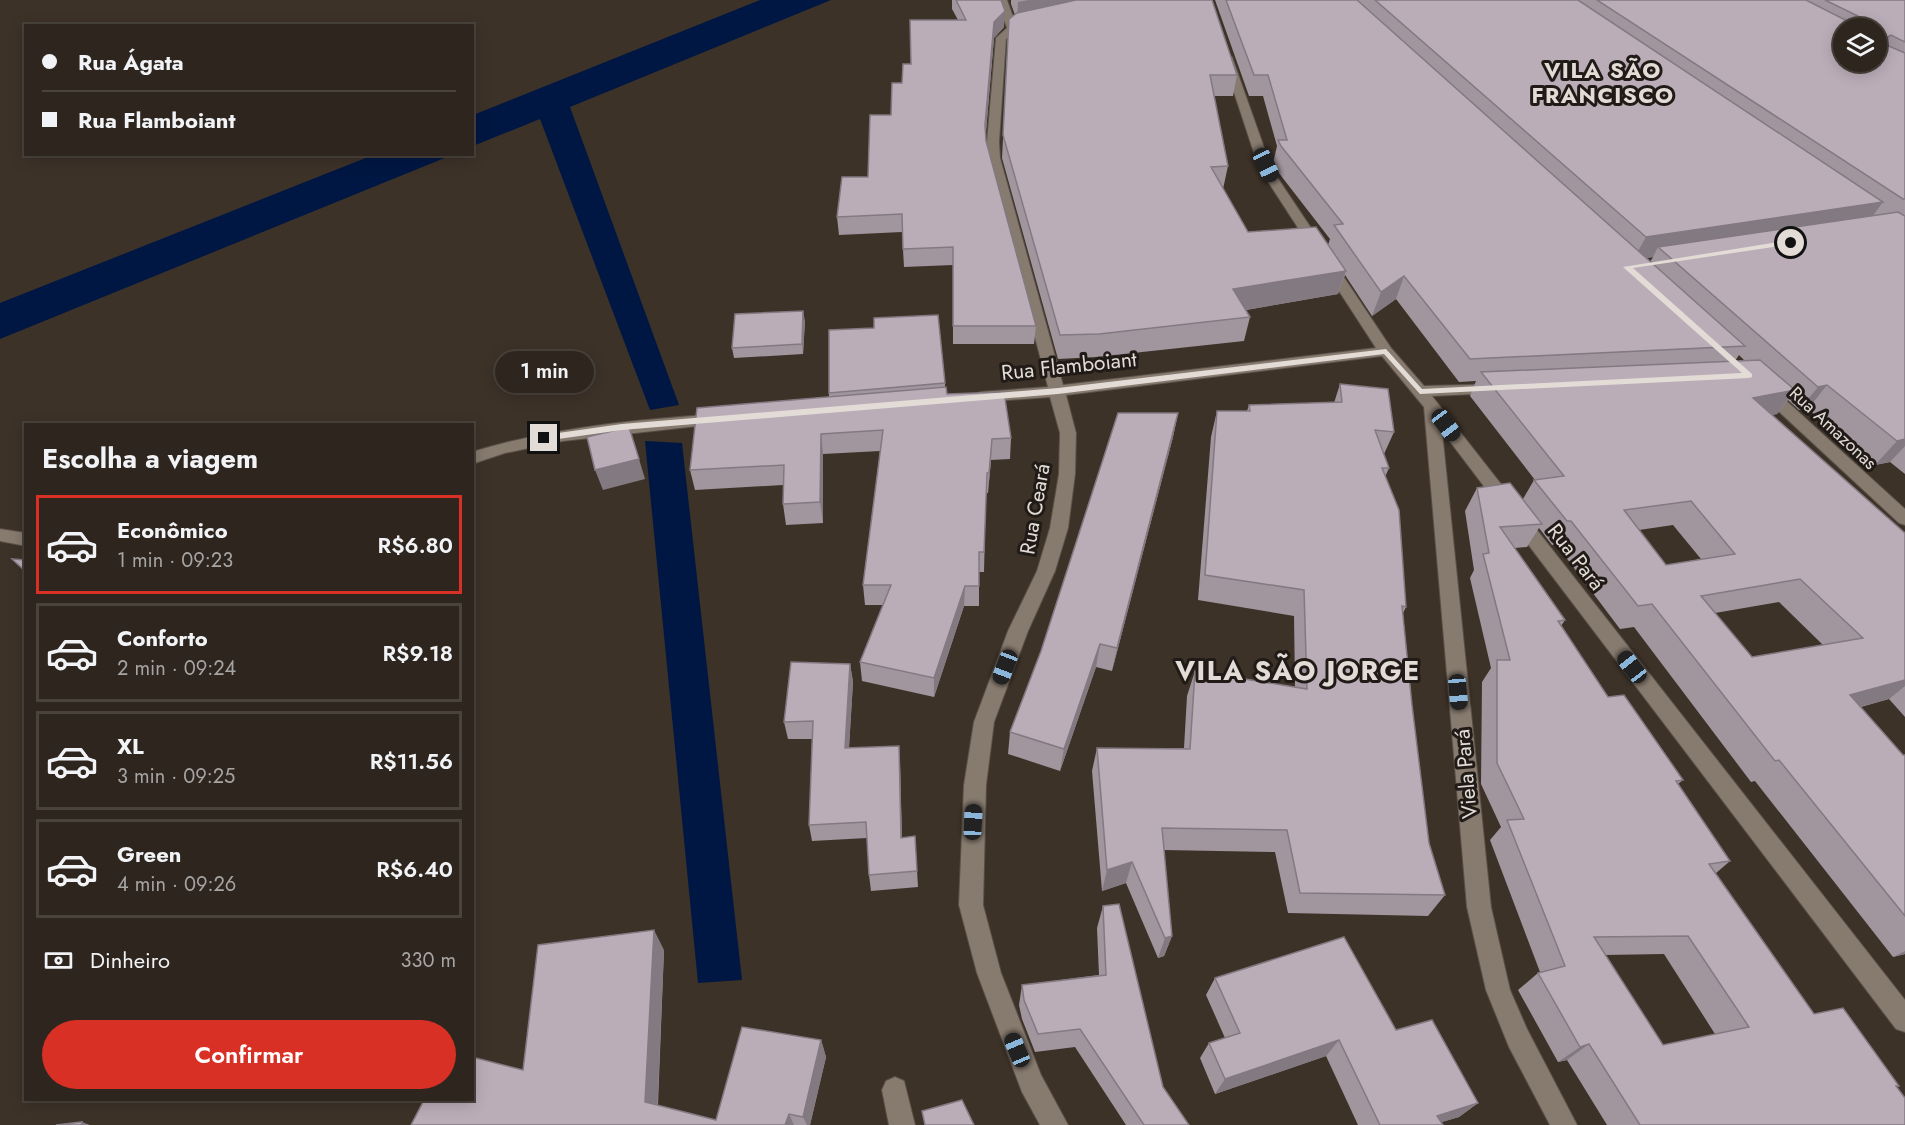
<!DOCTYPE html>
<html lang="pt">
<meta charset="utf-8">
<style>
body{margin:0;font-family:Jost,sans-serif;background:#362e27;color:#f1f3f6;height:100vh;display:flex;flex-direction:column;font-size:22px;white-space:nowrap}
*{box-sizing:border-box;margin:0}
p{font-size:20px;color:#a7a5a4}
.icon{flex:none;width:33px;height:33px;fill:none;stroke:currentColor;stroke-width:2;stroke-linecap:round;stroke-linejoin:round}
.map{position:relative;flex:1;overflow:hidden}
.sheet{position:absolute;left:24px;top:423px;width:450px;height:678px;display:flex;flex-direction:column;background:#2e261e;border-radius:0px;box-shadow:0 3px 15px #0003,0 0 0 2px #49433c}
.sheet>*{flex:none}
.banner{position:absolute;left:24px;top:24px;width:450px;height:132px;border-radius:0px;box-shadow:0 3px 15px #0003,0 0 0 2px #49433c;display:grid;align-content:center;height:132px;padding:0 18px;background:#2e261e}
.buttons{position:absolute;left:1833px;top:18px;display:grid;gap:12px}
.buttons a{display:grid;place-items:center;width:54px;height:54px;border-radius:50%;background:#2e261e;box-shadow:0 3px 15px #0003,0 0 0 2px #49433c;font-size:30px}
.end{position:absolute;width:27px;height:27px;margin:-14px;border:8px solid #e3dcd6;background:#111;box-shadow:0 0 0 3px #111}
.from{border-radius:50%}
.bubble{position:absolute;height:42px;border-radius:21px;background:#2e261e;box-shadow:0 3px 15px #0003,0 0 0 2px #49433c;font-size:20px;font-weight:600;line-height:42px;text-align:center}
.car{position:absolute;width:18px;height:36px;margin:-18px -9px;border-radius:8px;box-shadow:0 0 4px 2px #0007;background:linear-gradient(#222 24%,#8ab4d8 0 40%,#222 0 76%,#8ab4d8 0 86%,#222 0)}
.banner b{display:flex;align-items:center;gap:21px;height:57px;font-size:22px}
.banner b+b{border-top:2px solid #49433c}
.banner i{width:15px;height:15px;background:#f1f3f6}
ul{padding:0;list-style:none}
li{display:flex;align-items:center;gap:18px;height:99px;margin:0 12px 9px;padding:0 6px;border:3px solid #49433c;border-radius:0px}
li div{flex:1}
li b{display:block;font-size:22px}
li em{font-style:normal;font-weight:600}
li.current{border-color:#d93025}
li>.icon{width:54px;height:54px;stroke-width:1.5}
h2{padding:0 18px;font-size:27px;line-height:72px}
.pay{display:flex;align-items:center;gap:15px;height:66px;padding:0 18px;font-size:22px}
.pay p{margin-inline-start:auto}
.button{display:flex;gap:12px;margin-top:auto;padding:12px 18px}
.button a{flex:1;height:69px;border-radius:36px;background:#d93025;color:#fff;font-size:24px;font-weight:600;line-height:69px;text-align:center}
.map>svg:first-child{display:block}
</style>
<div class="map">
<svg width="1905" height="1125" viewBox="0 0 1905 1125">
<rect width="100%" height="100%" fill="#3d3228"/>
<!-- water -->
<g fill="#001743">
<path d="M760,0h71l-261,107 109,298 -29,5 -110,-291 -67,27v-31z"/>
<path d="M373,155h79l-452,184v-36z"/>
<path d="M645,441l37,2 60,537 -44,3z"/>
</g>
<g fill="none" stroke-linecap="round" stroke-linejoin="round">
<defs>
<g id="minor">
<path d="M997,0h10l9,25 16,-4 5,3 -21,7 -10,8 -7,103 1,16 63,227 313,-37 -111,-171 -11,-24 -31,-94 1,-2h8l34,96 11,24 114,171 33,38 77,-2 3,4 -8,5 -64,3 473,604v32l-9,-3 -454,-598 49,476 19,83 17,39 50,96h-27l-41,-78 -23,-57 -19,-83 -43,-500 -42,-51 -316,39 10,38 -1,41 -7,54 -13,43 -27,60 -34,91 -8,63 -3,120 18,68 40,102 27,50h-28l-18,-33 -45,-119 -18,-68 5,-120 10,-63 34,-91 29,-60 13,-43 9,-54 1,-41 -10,-36 -70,5 -8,-5 8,-5 68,-5 -60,-229 -1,-16 9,-104 11,-10z"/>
<path d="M1766,386l5,1 134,122v16l-6,-2 -138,-128 -3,-4z"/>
<path d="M719,414l6,1 2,4 -2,4 -162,18 -58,12 -33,11v-12c81,-25 163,-32 247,-38z"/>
<path d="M0,529l26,4v13l-26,-5z"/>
<path d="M895,1077l9,4 11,44h-26l-7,-35 4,-9z"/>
</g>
</defs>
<!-- minor casing -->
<use href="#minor" stroke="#595048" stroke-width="2"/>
<!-- minor -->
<use href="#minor" fill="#877a6e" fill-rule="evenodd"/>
</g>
<!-- wall -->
<g fill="#a1959e" fill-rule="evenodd">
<path d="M952,0h49l3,27 -10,11 -8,94v9l50,185 -2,18h-81v-79l-49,2 -2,-35 -63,3 -2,-18 31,-40 23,-62 20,-51 47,-44 -6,-11z"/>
<path d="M1011,0h201l25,75 -4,21h-19l14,70 -5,23 25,43 80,13 2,-6 -55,-71 -2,-5 4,-17 -14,-50h-14l-34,-96h690v474l-15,-12 -15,3 -67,-56 -9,1 -11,-10 -11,14 -5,1 133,118v184l-16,-18 -28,8 42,48h2v199l-12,3 -138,-176 -4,1 -117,-155 -14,2 -64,-85 -4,1 -13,-17 -12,19 -12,1 50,72 -4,6 47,71 75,83 -5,4 52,77 -15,13 99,140 85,72 -3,1 9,38h-298l-40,-65 -9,2 -40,-72 20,-17 2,-1 -50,-132 11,-13 -20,-43 1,-102 9,-14 -21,-90 4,-8 -9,-59 12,-23 46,11 11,-19h1l-65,-84 6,-15 -17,1 -63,-83 -24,17 -27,-41 -7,19 -92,16 4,7 -6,24 -148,16 -38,2 -56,-201 7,-139 6,-4 -4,-11zM1653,257l-3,5 -4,-4zM1739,355l5,5 -9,1zM1673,525l28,34 -35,6 -27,-35zM1779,602l44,43 -71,12 -37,-44zM1664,954l51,80 -52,11 -58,-90z"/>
<path d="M805,321l-2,33 -69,4 -2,-10z"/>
<path d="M945,383v5l2,6 64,44 -1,21 -19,1 -3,33h-2l-2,79h-5v34h-15l-30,91 -72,-16 -2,-19 23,-57h-18l-2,-20 17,-134 -57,3v69l-37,2 -3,-21v-19l-88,5 -5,-20 139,-73v-4z"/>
<path d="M1340,384l54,48 -10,22 5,14 -4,9 21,130 -3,6 9,92 17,138 16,52 -17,21 -140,-3 -13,-61 -111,-2 8,86 -8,20 -6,2 -32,-75 -24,8 -10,-120 5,-23h87l3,-52 8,-25 100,16 -1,-71 -96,-16 13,-163 6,-26h30l2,-6 85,-2z"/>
<path d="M1178,413l-5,24 -61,234 -16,-4 -36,104 -52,-17 2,-22z"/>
<path d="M850,664l3,18 -4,65 51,16 2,75 13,-2 3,51 -47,4 -2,-16 -2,-37 -55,3 -3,-16 3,-86h-24l-4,-17z"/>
<path d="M1103,906l60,181 26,38h-63l-51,-78 -40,5 -13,-33 -3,-14 3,-20 77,-10 -2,-47z"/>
<path d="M664,950l-6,155 58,15 105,-80 5,17 -16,68h-399l112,-55z"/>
<path d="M1215,978l181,52 82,73 -19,14 -18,5 2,3h-85l-32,-69 -111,38 -15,-36 9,-15 16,-5 -19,-43z"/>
</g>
<!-- shaded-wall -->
<g fill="#837981">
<path d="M1029,0h97l-109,22 1,-20z"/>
<path d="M1005,11l-1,16 -10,11 -9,104v-17l9,-103z"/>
<path d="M1891,35l-15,21 7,-17z"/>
<path d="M1883,202l-17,23 -208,22 -5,10 -20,3 13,-23z"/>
<path d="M1346,271l-8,23 -110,19 5,-24z"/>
<path d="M1404,276l-8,23 -24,17 9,-24z"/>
<path d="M803,311l2,10 -2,33 -1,-10z"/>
<path d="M1827,385l-19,24 -9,1 19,-23z"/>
<path d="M1795,390l-18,24 -42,7 18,-23z"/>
<path d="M1178,413l-5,24 -61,234 5,-23z"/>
<path d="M821,434l2,20v69l-3,-21z"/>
<path d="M992,439l-1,21 -3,33 1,-20z"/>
<path d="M1905,439v7l-15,16 -15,3 22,-24z"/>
<path d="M639,459l6,20 -42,11 -8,-20z"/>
<path d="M965,586l-1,20 -30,91v-19z"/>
<path d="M1100,644l-4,23 -36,104 4,-22z"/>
<path d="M850,664l3,18 -5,83 -3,-17z"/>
<path d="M1905,680v6l-16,13 -64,17 25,-21z"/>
<path d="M899,746l1,17 2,91 -1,-16z"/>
<path d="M1132,862l-6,21 -24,8 5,-21z"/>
<path d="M654,930l10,20 -7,167 -12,-15z"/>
<path d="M1172,936l-8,20 -6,2 7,-20z"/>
<path d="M1905,951v3l-12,3z"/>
<path d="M821,1040l5,17 -16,68h-3l-4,-8z"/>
<path d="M1339,1040l-13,16 -111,38 10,-15z"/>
<path d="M1589,1044l-22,16 -9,2 22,-15z"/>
<path d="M1478,1103l-19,14 -26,8 4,-9z"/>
<path d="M789,1114l5,11h-9z"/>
<path d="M82,1122l8,3h-9z"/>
</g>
<!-- building -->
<g fill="#bbadb8" stroke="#837981" stroke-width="1.5" fill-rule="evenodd">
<path d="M956,0h45l4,11 -11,11 -9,103 1,16 50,185h-83v-79l-50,2 -1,-35 -65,3 5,-40h26l2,-62h21l1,-32h10l1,-19h8l-1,-44h56z"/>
<path d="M1076,0h136l25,75h-27l18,91 -17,1 37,65 68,-5 30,44 -113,18 17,28 -151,17 -39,1 -57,-200 6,-116 8,-6z"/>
<path d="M1226,0h131l388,346 -275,13 -66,-83 -23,16 -47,-67 9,-1 -62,-78 -3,-6h9l-19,-65h-14z"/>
<path d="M1375,0h203l305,202 -237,35z"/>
<path d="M1597,0h209l53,27 -1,-11 -33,-16h80v42l-14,-7 -8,4 1,5 21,9v146h-2zM1844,28h32v34h-32z"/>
<path d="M1898,212l7,4v223l-8,2 -70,-56 -9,2 -160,-140z"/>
<path d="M803,311l-1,33 -70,4 3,-34z"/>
<path d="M938,315l7,68 -116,10v-63l45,-2v-10z"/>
<path d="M1760,360l35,30 -42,8 152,135v147l-55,15 53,60h2v161l-126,-156 -4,1 -123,-157 -14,2 -67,-85h-4l-33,-41 30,-4 -83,-104zM1691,501l44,53 -69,11 -42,-55zM1800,579l63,59 -111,19 -51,-61z"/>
<path d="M1340,384l48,5 6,43 -19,-2 14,38h-7l17,42 7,97 -4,-1 10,99 17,138 16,52 -145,-2 -13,-63 -125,-2 10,108 -7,2 -33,-76 -25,8 -10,-122 93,1 5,-78 112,18 -3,-99 -99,-15 12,-164h33l-1,-6 93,-3z"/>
<path d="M946,387l1,7 57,-2 7,46 -19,1 -3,34h-2l-3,79h-5v34h-14l-31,92 -74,-16 31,-77h-28l20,-155 -62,4 -1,68 -37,2 1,-39 -94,5 7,-62z"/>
<path d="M1118,413h60l-61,235 -17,-4 -36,105 -54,-17 31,-81z"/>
<path d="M629,427l10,32 -44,11 -8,-33z"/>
<path d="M1510,483l32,41 -42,3 65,93 -7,1 50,76 16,-2 59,85 -7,1 54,80 -21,3 105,150 29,-6 56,78h-3l9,12v27h-265l-51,-81 -9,3 -42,-74 27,-7 -58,-146 17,-1 -27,-56v-103h13l-27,-106 6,-1 -12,-65zM1688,936l61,91 -86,18 -69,-108z"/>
<path d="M12,559l14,1v12z"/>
<path d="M791,662l59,2 -5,84 54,-2 2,92 14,-2 2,35 -48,4 -3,-53 -57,3 4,-104 -29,1z"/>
<path d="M1119,904l44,183 26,38h-45l-64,-96 -42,5 -14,-34 -2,-15 84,-10 -3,-69z"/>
<path d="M654,930l-9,172 71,18 26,-93 79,13 -18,77 -14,-3 -4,11h-374l13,-25h48v-43l51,13 15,-125z"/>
<path d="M1344,937l52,93 36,-10 46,83 -41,13 6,9h-63l-41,-85 -114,39 -16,-36 31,-10 -25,-55z"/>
<path d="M962,1100l12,25h-49l-3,-14z"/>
<path d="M82,1122l-1,3h-25z"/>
</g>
<!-- route -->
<path fill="#e3dcd6" d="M1791,240l2,4 -160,24 119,106v3l-3,1 -329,16 -36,-40 -326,40 -436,36 -78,11 -4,-3 4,-3 78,-11 436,-36 328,-39 36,40 320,-16 -119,-106z"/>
<g text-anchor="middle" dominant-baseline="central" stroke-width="6" stroke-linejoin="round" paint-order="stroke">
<!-- far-street labels -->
<g font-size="18" fill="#e3dcd6" stroke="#201b17">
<text transform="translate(1833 428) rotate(43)">Rua Amazonas</text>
</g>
<!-- street labels -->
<g font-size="21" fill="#e3dcd6" stroke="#201b17">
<text transform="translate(1069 366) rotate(-6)">Rua Flamboiant</text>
<text transform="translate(1035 509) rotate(-80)">Rua Ceará</text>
<text transform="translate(1576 557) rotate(52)">Rua Pará</text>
<text transform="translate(1466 774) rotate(-95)">Viela Pará</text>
</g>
<!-- far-district labels -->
<g font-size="22" font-weight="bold" letter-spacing="1.5" fill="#e3dcd6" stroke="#201b17">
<text x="1603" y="70">VILA SÃO<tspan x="1603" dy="25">FRANCISCO</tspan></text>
</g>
<!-- district labels -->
<g font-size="27" font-weight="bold" letter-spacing="1.5" fill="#e3dcd6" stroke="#201b17">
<text x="1298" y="670">VILA SÃO JORGE</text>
</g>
</g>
</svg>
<div class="buttons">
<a><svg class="icon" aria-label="layers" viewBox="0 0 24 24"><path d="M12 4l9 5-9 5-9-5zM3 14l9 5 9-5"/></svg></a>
</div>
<i class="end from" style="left:1791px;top:243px"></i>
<i class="end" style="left:544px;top:438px"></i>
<div class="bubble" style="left:495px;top:351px;width:99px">1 min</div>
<i class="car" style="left:1266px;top:165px;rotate:155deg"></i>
<i class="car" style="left:1446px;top:425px;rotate:143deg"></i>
<i class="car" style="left:1005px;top:667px;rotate:201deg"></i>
<i class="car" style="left:1632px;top:667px;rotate:322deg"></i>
<i class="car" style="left:1458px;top:692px;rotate:175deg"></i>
<i class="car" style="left:973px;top:822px;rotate:3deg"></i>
<i class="car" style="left:1017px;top:1050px;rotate:337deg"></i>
<div class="banner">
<b><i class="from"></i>Rua Ágata</b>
<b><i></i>Rua Flamboiant</b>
</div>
<section class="sheet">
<h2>Escolha a viagem</h2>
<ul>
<li class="current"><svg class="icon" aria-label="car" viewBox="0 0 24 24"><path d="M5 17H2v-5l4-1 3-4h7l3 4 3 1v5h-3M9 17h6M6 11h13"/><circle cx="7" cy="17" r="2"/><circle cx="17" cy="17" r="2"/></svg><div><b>Econômico</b><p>1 min · 09:23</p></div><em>R$6.80</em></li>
<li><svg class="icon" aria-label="car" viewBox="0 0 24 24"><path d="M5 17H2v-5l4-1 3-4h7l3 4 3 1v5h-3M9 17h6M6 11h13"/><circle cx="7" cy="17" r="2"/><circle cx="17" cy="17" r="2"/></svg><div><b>Conforto</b><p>2 min · 09:24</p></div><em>R$9.18</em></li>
<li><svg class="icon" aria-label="car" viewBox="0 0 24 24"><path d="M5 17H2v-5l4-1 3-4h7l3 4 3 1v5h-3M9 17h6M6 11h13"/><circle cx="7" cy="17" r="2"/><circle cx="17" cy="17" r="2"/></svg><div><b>XL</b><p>3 min · 09:25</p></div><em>R$11.56</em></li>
<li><svg class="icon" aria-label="car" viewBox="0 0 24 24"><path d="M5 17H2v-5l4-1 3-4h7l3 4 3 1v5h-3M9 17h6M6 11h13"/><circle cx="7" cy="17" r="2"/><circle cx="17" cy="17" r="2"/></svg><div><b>Green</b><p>4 min · 09:26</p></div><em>R$6.40</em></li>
</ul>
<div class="pay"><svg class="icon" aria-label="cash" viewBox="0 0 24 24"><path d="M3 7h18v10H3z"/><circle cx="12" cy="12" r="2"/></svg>Dinheiro<p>330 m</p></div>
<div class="button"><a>Confirmar</a></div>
</section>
</div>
